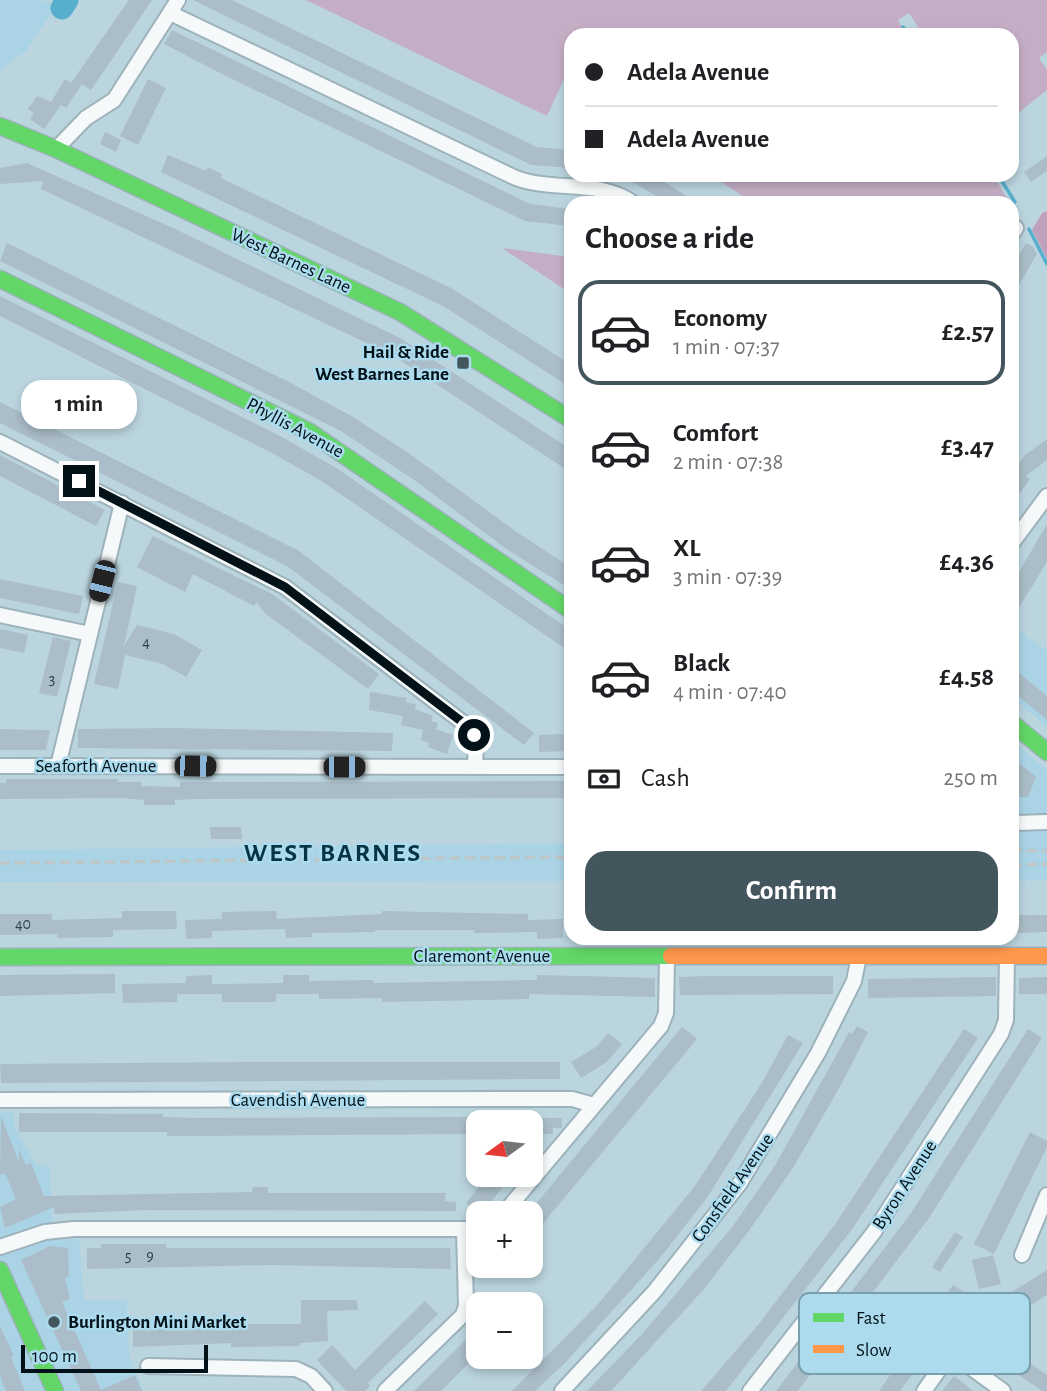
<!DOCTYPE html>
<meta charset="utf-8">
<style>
body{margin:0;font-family:"Alegreya Sans",sans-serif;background:#f6f6f6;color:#202124;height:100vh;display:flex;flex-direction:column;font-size:26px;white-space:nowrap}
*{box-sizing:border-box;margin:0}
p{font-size:23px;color:#757577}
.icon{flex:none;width:38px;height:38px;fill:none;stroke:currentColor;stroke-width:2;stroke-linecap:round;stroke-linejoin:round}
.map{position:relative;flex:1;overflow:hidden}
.panel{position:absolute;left:564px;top:196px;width:455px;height:749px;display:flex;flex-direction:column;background:#fff;border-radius:21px;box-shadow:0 4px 10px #0003}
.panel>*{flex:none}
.top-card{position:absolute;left:564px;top:28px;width:455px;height:154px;border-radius:21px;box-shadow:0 4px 10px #0003;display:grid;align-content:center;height:154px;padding:0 21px;background:#fff}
.needle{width:46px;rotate:255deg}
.controls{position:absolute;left:466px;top:1110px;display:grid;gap:14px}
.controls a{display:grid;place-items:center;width:77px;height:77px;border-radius:14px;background:#fff;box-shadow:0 4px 10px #0003;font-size:35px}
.scale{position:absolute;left:21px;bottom:18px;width:187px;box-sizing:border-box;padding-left:7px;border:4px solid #021218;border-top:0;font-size:19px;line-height:24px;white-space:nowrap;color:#021218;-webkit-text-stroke:5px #acdbee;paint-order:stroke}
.end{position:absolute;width:32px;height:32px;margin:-16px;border:9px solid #021218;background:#fff;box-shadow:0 0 0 4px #fff}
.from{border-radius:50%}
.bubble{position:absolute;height:49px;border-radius:21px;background:#fff;box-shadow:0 4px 10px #0003;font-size:23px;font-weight:700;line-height:49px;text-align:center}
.car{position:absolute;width:21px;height:42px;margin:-21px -10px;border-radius:9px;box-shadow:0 0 5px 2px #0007;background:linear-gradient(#222 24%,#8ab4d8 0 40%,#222 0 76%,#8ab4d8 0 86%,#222 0)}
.top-card b{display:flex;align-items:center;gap:24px;height:66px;font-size:26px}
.top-card b+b{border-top:2px solid #e0e0e0}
.top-card i{width:18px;height:18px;background:#202124}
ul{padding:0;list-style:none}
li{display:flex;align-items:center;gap:21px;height:105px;margin:0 14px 10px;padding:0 7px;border:4px solid transparent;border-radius:21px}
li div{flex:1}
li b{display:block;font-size:26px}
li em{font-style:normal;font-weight:700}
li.selected{border-color:#43565e}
li>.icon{width:63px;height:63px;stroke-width:1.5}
h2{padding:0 21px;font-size:32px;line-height:84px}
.pay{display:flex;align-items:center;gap:18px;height:77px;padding:0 21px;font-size:26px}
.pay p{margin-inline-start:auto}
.button{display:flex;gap:14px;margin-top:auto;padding:14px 21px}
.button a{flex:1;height:80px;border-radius:21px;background:#43565e;color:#fff;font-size:28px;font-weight:700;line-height:80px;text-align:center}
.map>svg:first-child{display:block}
</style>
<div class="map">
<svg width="1047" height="1391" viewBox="0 0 1047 1391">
<rect width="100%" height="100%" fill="#bbd5df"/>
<!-- built -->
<g fill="#aad4e6">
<path d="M0,0h40l16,6 -30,45 -26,19z"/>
<path d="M1012,626l35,25v76l-35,-30z"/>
<path d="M1012,740l35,30v110l-35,1z"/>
<path d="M570,843v38l-570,1v-32z"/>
<path d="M13,1112l2,16 21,37h14l2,52 4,23 23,-1 5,61h43l2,54 14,37h-143v-278z"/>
</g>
<!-- green -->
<g fill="#c4aec5">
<path d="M306,0h741v52l-8,6 8,12v20l-35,28v-83h-89l-14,-22 -11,7 8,15h-336v47l-6,-3 -17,37z"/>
<path d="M711,175h282l17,28h-257z"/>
<path d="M502,248l68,9v36z"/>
</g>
<!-- forest -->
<path fill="#bfa1bd" d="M1047,211v48l-15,-29 10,-17z"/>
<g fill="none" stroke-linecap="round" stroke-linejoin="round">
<!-- stream -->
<g stroke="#58afcd" stroke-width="3.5">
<path d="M903,27l6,8"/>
<path d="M998,175l17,27"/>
<path d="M1029,229l18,35"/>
</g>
<!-- river -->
<path stroke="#58afcd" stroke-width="23" d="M62,8l5,-8"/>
</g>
<!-- building -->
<g fill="#abbdc8">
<path d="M129,0h23l-61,90 -9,-6 -16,24 -5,-3 -17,24 -14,-10 4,-6 -6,-4 9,-13 14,6 14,-23 6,4z"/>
<path d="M193,0h39l305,147 33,3v18l-39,-3z"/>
<path d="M172,30l358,174 40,5v17l-45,-5 -301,-146 -60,-31z"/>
<path d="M148,79l18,9 -28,57 -18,-9z"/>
<path d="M105,132l16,8 -5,12 -16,-8z"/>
<path d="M168,155l38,16 2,-4 14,7 -1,4 230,110 119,76v23l-127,-81 -282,-134z"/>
<path d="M1047,156v15l-16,11 -7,-10z"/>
<path d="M27,163l146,65 227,110 170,111v23l-178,-117 -351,-166 2,-8 -43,3v-16z"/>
<path d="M621,175h33l43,28h-29z"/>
<path d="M7,243l286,141 60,33 57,37 105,77 55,36v22l-65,-41 -88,-66 -76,-51 -341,-170z"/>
<path d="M1026,243l7,4 4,7 -25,43v-31z"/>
<path d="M0,296l282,141 56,32 232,161v22l-250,-172 -48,-27 -272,-137z"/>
<path d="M0,402l299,149 235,182 -10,12 -237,-179 -287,-143z"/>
<path d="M1047,439v21l-21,16 4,3 -18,25v-31l13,-18z"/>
<path d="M0,455l105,55 -9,16 -96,-50z"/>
<path d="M1047,524v38l-35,57v-35z"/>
<path d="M153,536l119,58 107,80 -11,15 -102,-75 -10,-12 -2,4 -61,-32 -8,18 -48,-25z"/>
<path d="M0,579l83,17 -4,18 -79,-16z"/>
<path d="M118,582l19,4 -13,60 13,-21 37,9 28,16 -16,27 -23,-13 -38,-9 -7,34 -24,-5z"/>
<path d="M0,629l28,6 -4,18 -24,-5z"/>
<path d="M53,637l18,4 -14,56 -18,-4z"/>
<path d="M1012,667l35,29v24l-35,-29z"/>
<path d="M370,692l37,6 -1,4 10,2 -1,5 18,7 -2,5 7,2 -2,6 17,6 -6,19 -19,-7 1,-4 -8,-3 2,-10 -22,-5 2,-9 -34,-6z"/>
<path d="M176,728l217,5 -1,18 -314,-3v-19z"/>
<path d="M0,729l38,1h12l-4,20h-46z"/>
<path d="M565,734h5v17l-31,1v-17z"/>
<path d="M1012,757l24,20 -8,20h-16z"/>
<path d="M6,779h112v3h23v4l39,1v-5h43l347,-1v17l-376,1 -19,1v5h-31v-5l-24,-2 -120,1v-16h6z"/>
<path d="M210,827h31l1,12h-31z"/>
<path d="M122,911h54l1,18 -64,1v7l-56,1v-4l-57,1v-21h52v6l70,-2z"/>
<path d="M276,911l1,8 105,-5v-3l146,3v6l35,-1v19l-26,1v-7l-63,1v-3h-99v2l-63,1v4l-26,1 -1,-9 -73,2v7l-26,1 -1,-19 37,-1v-7z"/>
<path d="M1012,915h35v17l-35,1z"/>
<path d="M115,974v19l-115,3v-21z"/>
<path d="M212,975v9l71,-1v-8h26v6l64,-1v3l164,-3v-5l84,2 34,1v19l-126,-3v5l-147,3v-4l-63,1v-5h-43v8h-54v-8h-45v8l-54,1 -1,-19 64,-1v-7z"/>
<path d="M707,976h126v18l-153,1 -1,-18z"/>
<path d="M996,977v19l-128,2v-19z"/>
<path d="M1047,977v17h-28v-16z"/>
<path d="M857,1026l11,6 -26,51 -49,85 -45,64 -44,57 -93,102h-24l56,-58 90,-107 43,-62 73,-132 3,2z"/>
<path d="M682,1027l15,12 -167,200v-28z"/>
<path d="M964,1029l14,9 -125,190 -127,163h-25l57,-66 78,-102z"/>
<path d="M1028,1029l14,9 -113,180 -131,173h-22l135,-178z"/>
<path d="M608,1033l14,11 -15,18 -26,16 -10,-16 25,-15z"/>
<path d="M788,1035l15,8 -96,155 -48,61 -94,104 -30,28h-23l87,-88 96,-117 68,-105z"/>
<path d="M249,1062h311v17l-559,4 -1,-19z"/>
<path d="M19,1113l144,1v3l30,1 285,-1v17l-277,2h-34v-4h-148z"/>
<path d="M1,1116l18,46v-13l7,16 5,-2 13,33 208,-4 1,-5h15v6h178l-1,8 11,1v9l-311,-1 -91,4v-7l-49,21 -5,-21 16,-8 -11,-26 -5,2z"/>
<path d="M530,1118h32v10h-9v6h-23z"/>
<path d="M1030,1132l17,9v6l-53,107 -20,-10z"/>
<path d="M489,1174h24l-31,39h-4l-12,-10z"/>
<path d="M955,1232l8,5 -23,35 -8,-5z"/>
<path d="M101,1244h65v4h284l1,21 -178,-4 -186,4v-21h14z"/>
<path d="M50,1246l18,2 1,28 -4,2 5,21 -8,3 39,88 34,-15 7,16h-61l-60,-131z"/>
<path d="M993,1255l8,29 -22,5 -7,-29z"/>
<path d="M1047,1270v25l-24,15 -11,-18z"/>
<path d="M953,1285l14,9 -49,73 -18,24h-21z"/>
<path d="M301,1300h56l1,10 -31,1 1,30 -28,2v3l-69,1v-4l-98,4v-22l168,-1z"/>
<path d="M425,1301l13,13 -70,69 2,3 -5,5h-19l-29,-31 15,-15 23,25z"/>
<path d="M0,1326l14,30 -3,1 14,34h-19l-6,-16z"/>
<path d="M478,1328v26l-37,37h-27z"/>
<path d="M991,1336l56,39v16h-5l-61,-42z"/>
<path d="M954,1376l8,6 11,9h-31z"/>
</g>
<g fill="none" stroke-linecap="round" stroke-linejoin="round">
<defs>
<g id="street">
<path d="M170,13l346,165c38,14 83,1 117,25"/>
<path d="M56,149l30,-31 28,-18 64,-100"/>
<path d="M1012,234l4,-6"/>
<path d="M0,442l285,145 185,141 6,14 -1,24"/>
<path d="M1012,543l35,-47"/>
<path d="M0,615l90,19"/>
<path d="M0,766l570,1"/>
<path d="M58,766l64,-263"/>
<path d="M1012,823l35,-1"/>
<path d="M0,1100l572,-1 22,6"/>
<path d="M504,1213l157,-187 5,-13 1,-56"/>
<path d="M0,1247l45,-15 29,-3h404"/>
<path d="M1022,1255l25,-60"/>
<path d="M952,1354l51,37"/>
<path d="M148,1366l148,3 15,7 14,15"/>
<path d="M385,1391l78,-76 3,-9 -2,-76"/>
<path d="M562,1391l92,-99 86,-109 78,-130 36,-72 5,-25"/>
<path d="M750,1391l124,-159 127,-198 5,-14 1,-64"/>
<path d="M924,1391l59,-83"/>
</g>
<g id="fast">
<path d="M0,126l56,23 344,163 170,107"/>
<path d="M0,279l310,153 260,178"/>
<path d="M1012,723l35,29"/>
<path d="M0,957l671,-1"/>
<path d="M0,1270l55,121"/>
</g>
<path id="slow" d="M671,956h376"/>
</defs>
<!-- street casing -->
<use href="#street" stroke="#9db2ba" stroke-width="18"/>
<!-- fast casing -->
<use href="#fast" stroke="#9db2ba" stroke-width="19"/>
<!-- slow casing -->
<use href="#slow" stroke="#9db2ba" stroke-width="19"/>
<!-- street -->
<use href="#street" stroke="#f5f9fa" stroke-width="14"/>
<!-- fast -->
<use href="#fast" stroke="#63d668" stroke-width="16"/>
<!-- slow -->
<use href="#slow" stroke="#ff974d" stroke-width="16"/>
<!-- rail -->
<g stroke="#bec6c8" stroke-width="3.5" stroke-dasharray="10 5" stroke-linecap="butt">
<path d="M1012,850l35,1"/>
<path d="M0,863l570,-6"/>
<path d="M1012,865l35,-1"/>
</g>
</g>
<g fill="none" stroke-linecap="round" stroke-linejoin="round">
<!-- route -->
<path stroke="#021218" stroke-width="9" d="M79,481l206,106 185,141 4,7"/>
</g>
<!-- markers -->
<g fill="#43565e" stroke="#acdbee" stroke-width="2.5">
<rect x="456" y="356" width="14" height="14" rx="3.5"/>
<circle cx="54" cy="1322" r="7"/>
</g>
<g text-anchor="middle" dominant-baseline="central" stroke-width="5" stroke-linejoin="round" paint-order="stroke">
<!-- number labels -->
<g font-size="16" fill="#2f4047">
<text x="146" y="642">4</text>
<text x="52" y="679">3</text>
<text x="23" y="924">40</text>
<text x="128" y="1256">5</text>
<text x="150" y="1256">9</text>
</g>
<!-- street labels -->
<g font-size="19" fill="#021218" stroke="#acdbee">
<text transform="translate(291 261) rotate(25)">West Barnes Lane</text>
<text transform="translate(295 428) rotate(28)">Phyllis Avenue</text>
<text x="96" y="766">Seaforth Avenue</text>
<text x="482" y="956">Claremont Avenue</text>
<text x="298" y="1100">Cavendish Avenue</text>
<text transform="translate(905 1185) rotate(-57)">Byron Avenue</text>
<text transform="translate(733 1188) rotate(-55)">Consfield Avenue</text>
</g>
<!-- poi labels -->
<g font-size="19" font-weight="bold" fill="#021218" stroke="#acdbee" text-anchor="end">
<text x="449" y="352">Hail &amp; Ride<tspan x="449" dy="22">West Barnes Lane</tspan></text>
<text x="68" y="1322" text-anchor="start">Burlington Mini Market</text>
</g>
<!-- district labels -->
<g font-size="26" font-weight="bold" letter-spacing="2" fill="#053545" stroke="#acdbee">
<text x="333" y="853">WEST BARNES</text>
</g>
</g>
<!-- legend -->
<rect x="799" y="1293" width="231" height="81" rx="10" fill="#acdbee" stroke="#799fae" stroke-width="2"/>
<rect x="813" y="1313" width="31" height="9" fill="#63d668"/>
<rect x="813" y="1345" width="31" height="8" fill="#ff974d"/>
<g font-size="19" fill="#021218">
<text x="856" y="1324">Fast</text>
<text x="856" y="1356">Slow</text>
</g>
</svg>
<div class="controls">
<a><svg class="needle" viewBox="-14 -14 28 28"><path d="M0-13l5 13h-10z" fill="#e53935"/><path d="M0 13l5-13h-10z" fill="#757577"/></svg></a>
<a>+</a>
<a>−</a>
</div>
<div class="scale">100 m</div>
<i class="end from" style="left:474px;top:735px"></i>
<i class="end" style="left:79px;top:481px"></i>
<div class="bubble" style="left:21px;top:380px;width:116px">1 min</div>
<i class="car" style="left:102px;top:581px;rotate:194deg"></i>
<i class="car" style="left:195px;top:766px;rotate:91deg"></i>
<i class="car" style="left:344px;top:767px;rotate:90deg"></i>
<div class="top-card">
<b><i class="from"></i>Adela Avenue</b>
<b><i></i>Adela Avenue</b>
</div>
<section class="panel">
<h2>Choose a ride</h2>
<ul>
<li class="selected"><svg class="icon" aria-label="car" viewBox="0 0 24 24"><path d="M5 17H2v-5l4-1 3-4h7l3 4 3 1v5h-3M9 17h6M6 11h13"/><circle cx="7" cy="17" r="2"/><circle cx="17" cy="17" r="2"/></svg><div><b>Economy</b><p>1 min · 07:37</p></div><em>£2.57</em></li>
<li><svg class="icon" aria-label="car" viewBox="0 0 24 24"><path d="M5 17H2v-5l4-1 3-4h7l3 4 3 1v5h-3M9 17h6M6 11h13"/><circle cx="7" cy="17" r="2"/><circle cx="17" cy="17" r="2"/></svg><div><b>Comfort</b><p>2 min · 07:38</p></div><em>£3.47</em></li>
<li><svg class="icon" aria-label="car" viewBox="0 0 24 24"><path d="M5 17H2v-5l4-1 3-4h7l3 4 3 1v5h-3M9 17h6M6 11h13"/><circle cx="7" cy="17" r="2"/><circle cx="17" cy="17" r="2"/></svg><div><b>XL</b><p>3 min · 07:39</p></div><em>£4.36</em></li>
<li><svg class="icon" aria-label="car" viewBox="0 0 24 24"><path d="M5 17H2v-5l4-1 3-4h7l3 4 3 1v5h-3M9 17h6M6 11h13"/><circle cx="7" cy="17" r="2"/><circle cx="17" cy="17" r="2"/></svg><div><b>Black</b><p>4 min · 07:40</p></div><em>£4.58</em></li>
</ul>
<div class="pay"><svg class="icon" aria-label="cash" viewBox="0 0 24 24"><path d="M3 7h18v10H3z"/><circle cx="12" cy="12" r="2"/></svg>Cash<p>250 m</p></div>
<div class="button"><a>Confirm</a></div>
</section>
</div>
